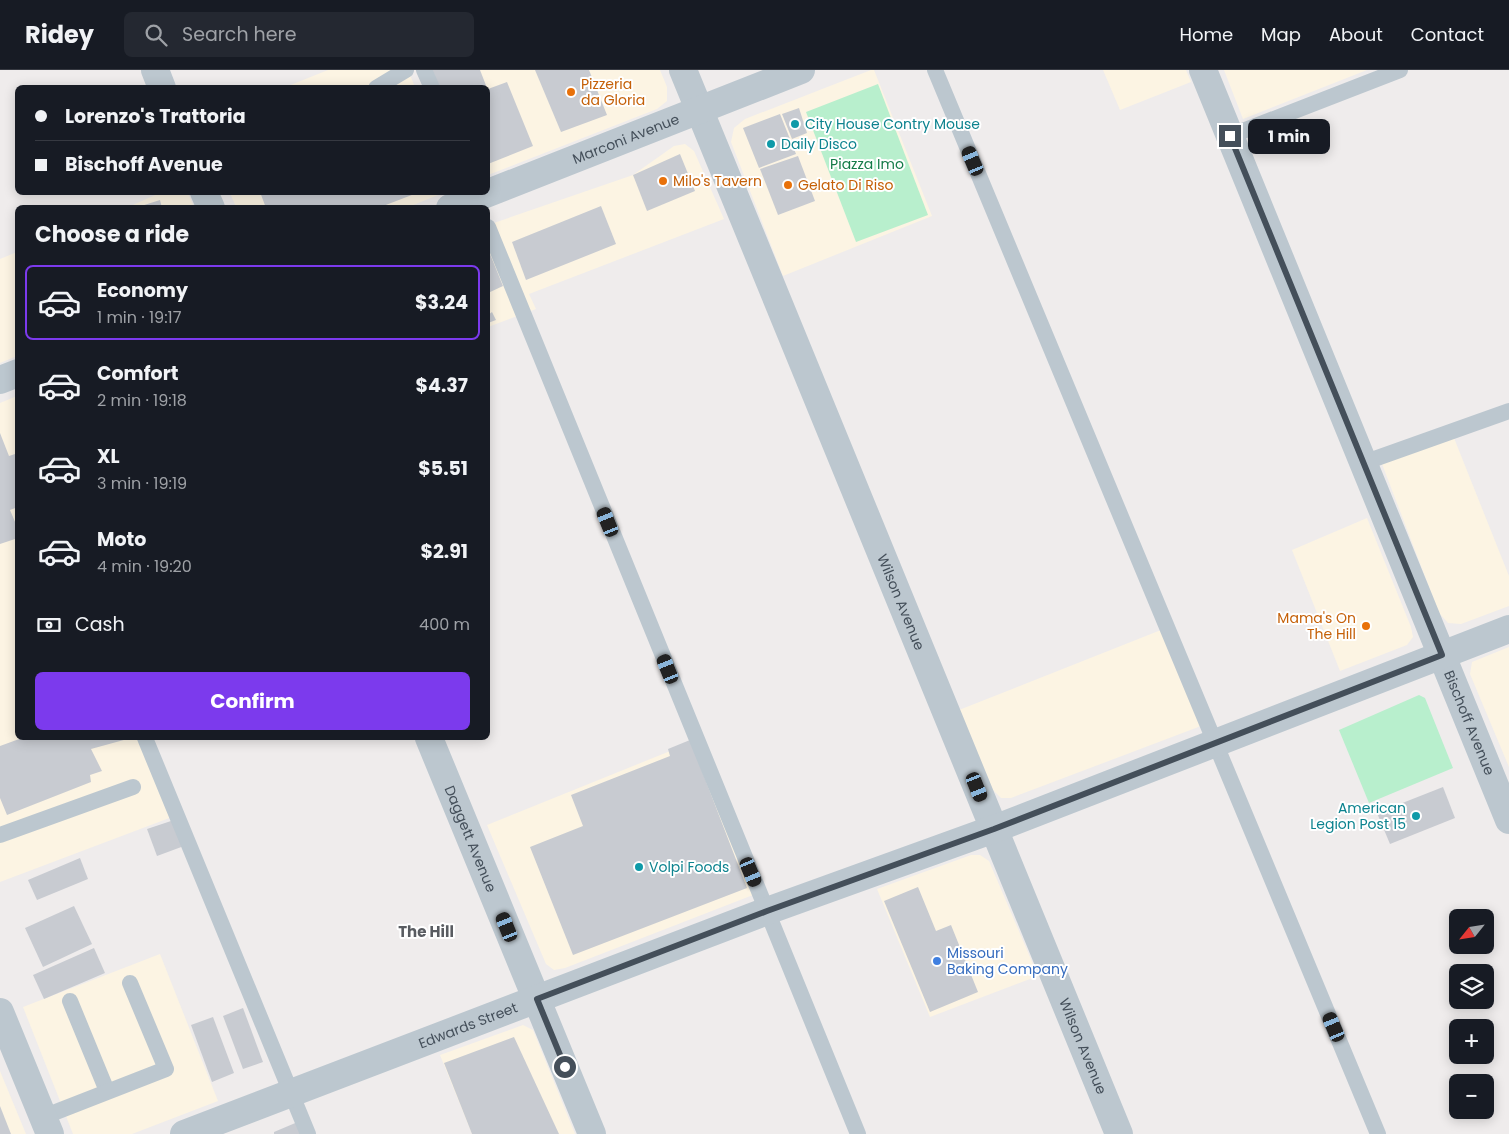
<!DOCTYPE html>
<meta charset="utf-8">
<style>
body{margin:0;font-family:Poppins,sans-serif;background:#242831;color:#f1f3f6;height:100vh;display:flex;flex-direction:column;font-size:19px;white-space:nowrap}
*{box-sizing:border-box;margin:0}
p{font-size:16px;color:#9ea1a6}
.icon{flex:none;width:28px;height:28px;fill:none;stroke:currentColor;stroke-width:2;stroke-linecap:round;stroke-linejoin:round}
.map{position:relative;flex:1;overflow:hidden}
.drawer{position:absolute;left:15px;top:135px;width:475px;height:535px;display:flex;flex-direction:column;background:#171b24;border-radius:8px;box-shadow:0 2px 12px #0003}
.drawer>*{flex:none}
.hud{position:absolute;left:15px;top:15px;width:475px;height:110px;border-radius:8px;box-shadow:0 2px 12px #0003;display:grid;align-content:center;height:110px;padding:0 20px;background:#171b24}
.needle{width:32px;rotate:240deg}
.fabs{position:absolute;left:1449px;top:839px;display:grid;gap:10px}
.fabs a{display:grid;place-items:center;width:45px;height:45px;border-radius:8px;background:#171b24;box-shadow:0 2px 12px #0003;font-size:25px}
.end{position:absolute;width:22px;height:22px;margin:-11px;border:6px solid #444f5a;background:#fff;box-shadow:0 0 0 2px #fff}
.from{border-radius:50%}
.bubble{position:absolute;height:35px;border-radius:8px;background:#171b24;box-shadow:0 2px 12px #0003;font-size:16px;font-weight:700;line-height:35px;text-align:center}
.car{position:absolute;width:15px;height:30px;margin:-15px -8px;border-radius:6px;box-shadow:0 0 4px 1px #0007;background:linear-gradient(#222 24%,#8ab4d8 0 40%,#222 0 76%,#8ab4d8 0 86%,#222 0)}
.hud b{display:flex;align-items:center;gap:18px;height:48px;font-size:19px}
.hud b+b{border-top:1px solid #363941}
.hud i{width:12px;height:12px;background:#f1f3f6}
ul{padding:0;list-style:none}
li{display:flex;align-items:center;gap:15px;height:75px;margin:0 10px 8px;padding:0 10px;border:2px solid transparent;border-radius:8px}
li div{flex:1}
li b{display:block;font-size:19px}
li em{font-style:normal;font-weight:700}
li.selected{border-color:#7c3aed}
li>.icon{width:45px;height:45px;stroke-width:1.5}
h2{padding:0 20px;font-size:22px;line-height:60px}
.pay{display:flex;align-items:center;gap:12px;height:55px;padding:0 20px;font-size:19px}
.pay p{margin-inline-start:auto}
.action{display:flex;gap:10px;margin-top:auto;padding:10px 20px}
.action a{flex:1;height:58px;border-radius:8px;background:#7c3aed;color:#fff;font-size:20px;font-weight:700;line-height:58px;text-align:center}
header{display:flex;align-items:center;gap:30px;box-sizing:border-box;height:70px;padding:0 25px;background:#171b24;border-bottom:1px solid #363941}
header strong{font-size:24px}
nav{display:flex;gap:28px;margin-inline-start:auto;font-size:18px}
.search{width:350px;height:45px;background:#242831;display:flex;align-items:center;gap:12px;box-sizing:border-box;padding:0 18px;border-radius:8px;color:#9ea1a6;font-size:19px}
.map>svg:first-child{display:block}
</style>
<header>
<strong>Ridey</strong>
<div class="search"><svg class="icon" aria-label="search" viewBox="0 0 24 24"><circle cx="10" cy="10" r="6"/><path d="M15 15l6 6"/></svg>Search here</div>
<nav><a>Home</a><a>Map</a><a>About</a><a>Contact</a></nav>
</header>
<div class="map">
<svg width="1509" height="1064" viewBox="0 0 1509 1064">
<rect width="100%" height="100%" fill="#efecec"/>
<!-- commercial -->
<g fill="#fcf4e3">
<path d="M328,0h80l7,17 -132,1z"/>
<path d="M431,0h229l7,17v14l-10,8 -169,66v-87l-50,-1z"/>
<path d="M871,0h3l58,146 -149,60 -52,-134 3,-14 11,-9z"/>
<path d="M1103,0h83l5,12 -71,28z"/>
<path d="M1224,0h143l-124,49z"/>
<path d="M685,74l9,7 30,68 -195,75 7,15 -48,18v-102l145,-50 41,-29z"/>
<path d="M162,122l26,1 6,14 -68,1z"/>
<path d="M230,123h213l-37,15 -170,-1z"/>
<path d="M17,182v104l-17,7v-104z"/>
<path d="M17,326l1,342h121l33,79 -172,65v-479z"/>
<path d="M1454,368l55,138v30l-48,18 -13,-1 -9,-10 -57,-149z"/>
<path d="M1367,448l44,109 2,10 -6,8 -67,26 -48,-121z"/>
<path d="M1161,560l40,96 -190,72h-10l-10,-10 -32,-78z"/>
<path d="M1509,577v120l-39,-93 2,-12z"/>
<path d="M690,673l63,152 -188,73 -11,2 -8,-6 -59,-139z"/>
<path d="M971,785h9l9,6 49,115 -108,41 -53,-128z"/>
<path d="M160,884l58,147 -86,33h-59l-50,-127z"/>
<path d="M523,955l10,5 42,104h-103l-32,-79z"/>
<path d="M0,1001l26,63h-26z"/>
</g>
<!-- green -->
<g fill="#b8efcd">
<path d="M878,14l50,131 -72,27 -50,-130z"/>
<path d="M1419,625l6,3 28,70 -84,35 -30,-73z"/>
</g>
<!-- building -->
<g fill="#c8cbd1">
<path d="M428,0h52l7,18h-52z"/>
<path d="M535,0h54l18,45 -46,17z"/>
<path d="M507,12l26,64 -45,18v-75z"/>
<path d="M799,38l8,25 -15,6 -10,-25z"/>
<path d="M780,44l16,40 -37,14 -16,-40z"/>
<path d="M680,84l15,37 -48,20 -14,-36z"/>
<path d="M798,86l17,45 -37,14 -18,-46z"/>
<path d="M260,122h157v1l-39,15h-112z"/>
<path d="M160,130l2,8h-24v-1z"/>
<path d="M601,136l15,38 -90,36 -14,-38z"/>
<path d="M488,179l15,37 -15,7z"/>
<path d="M492,242l4,8 -8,3v-8z"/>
<path d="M0,363l9,23 9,-3v54l-8,3 8,19v9l-18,6z"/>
<path d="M22,668h109l-40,11 11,22 -12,4 1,7 -84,33 -7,-17v-52z"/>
<path d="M690,670l57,148 -174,67 -43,-108 53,-21 -12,-31 99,-39 -2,-7z"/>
<path d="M1443,717l12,31 -65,26 -13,-31z"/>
<path d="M174,750l10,26 -27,10 -10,-27z"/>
<path d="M80,788l8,21 -51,21 -9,-20z"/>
<path d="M918,817l18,44 15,-6 27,67 -48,20 -46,-111z"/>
<path d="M74,836l18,38 -49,23 -18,-39z"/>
<path d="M94,878l11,25 -61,26 -11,-24z"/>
<path d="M243,938l20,54 -20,7 -20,-53z"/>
<path d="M213,947l21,56 -22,9 -21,-57z"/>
<path d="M514,967l45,97h-87l-28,-71z"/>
<path d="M0,1036l11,28h-11z"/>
<path d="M300,1051l5,13h-31v-2z"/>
</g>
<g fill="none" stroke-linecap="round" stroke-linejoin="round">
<!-- service -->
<g stroke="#bcc7cf" stroke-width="16">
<path d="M424,0l8,18"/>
<path d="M935,0l443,1064"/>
<path d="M376,18l30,-18"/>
<path d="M1230,66l170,-66"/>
<path d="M488,157l370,907"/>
<path d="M1363,393l146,-52"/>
<path d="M145,668l163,396"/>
<path d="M0,765l133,-48"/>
<path d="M70,931l37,90"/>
<path d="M43,1047l123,-48 -36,-86"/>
</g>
<!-- minor -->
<g stroke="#bcc7cf" stroke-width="28">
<path d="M155,0l7,18"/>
<path id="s1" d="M683,0l436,1064"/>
<path id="s2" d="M1203,0l306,750"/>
<path d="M204,122l7,16"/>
<path id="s3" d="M450,138l351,-138"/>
<path d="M0,310l18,-7"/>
<path id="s4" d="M429,668l163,396"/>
<path id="s5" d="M184,1064l583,-223 227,-82 515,-200"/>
</g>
<!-- tertiary -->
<path stroke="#bcc7cf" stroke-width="28" d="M0,942l50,122"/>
</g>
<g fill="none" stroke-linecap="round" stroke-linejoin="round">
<!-- route -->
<path stroke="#444f5a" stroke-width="6" d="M565,997l-28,-68 230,-88 227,-82 448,-174 -212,-519"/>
</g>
<!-- markers -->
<g fill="#e8710a" stroke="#fff" stroke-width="2">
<circle cx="571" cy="22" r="5"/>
<circle cx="663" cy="111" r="5"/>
<circle cx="788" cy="115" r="5"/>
<circle cx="1366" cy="556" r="5"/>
</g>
<g fill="#0f9aa8" stroke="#fff" stroke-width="2">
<circle cx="795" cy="54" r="5"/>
<circle cx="771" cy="74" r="5"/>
<circle cx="1416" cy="746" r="5"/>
<circle cx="639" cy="797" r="5"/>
</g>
<circle fill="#3f7fe0" stroke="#fff" stroke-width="2" cx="937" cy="891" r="5"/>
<g text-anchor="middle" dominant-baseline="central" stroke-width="4" stroke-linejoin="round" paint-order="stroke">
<!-- food labels -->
<g font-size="14" fill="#c56008" stroke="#fff" text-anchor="start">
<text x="581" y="14">Pizzeria<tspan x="581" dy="16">da Gloria</tspan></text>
<text x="673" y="111">Milo's Tavern</text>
<text x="798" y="115">Gelato Di Riso</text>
<text x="1356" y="548" text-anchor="end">Mama's On<tspan x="1356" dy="16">The Hill</tspan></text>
</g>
<!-- culture labels -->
<g font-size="14" fill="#0d838f" stroke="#fff" text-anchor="start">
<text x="805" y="54">City House Contry Mouse</text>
<text x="781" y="74">Daily Disco</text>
<text x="1406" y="738" text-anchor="end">American<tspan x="1406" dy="16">Legion Post 15</tspan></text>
<text x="649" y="797">Volpi Foods</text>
</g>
<!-- street labels -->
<g font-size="14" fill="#444f5a" stroke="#fff">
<text stroke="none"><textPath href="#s3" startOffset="189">Marconi Avenue</textPath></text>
<text stroke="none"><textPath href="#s1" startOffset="575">Wilson Avenue</textPath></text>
<text stroke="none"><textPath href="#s2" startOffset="705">Bischoff Avenue</textPath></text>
<text stroke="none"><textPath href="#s4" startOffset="109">Daggett Avenue</textPath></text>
<text stroke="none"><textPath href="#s5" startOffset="304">Edwards Street</textPath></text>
<text stroke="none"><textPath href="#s1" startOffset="1055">Wilson Avenue</textPath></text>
</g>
<!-- park labels -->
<g font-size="14" fill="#147b48" stroke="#fff">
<text x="867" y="94">Piazza Imo</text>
</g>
<!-- shop labels -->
<g font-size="14" fill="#366cbe" stroke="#fff" text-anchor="start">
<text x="947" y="883">Missouri<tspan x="947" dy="16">Baking Company</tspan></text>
</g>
<!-- neighbourhood labels -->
<g font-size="15" font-weight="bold" fill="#595c61" stroke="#fff">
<text x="426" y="861">The Hill</text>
</g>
</g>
</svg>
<div class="fabs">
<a><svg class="needle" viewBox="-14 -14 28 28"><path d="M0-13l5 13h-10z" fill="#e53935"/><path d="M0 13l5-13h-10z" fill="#9ea1a6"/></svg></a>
<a><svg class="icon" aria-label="layers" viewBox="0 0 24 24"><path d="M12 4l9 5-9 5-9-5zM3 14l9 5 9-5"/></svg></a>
<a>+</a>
<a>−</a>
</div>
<i class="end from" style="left:565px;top:997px"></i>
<i class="end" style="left:1230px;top:66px"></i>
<div class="bubble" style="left:1248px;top:49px;width:82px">1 min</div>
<i class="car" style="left:973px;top:91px;rotate:337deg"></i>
<i class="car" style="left:608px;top:452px;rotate:338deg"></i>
<i class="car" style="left:668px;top:599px;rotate:338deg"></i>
<i class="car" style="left:977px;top:717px;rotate:158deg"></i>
<i class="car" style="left:751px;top:802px;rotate:157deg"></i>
<i class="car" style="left:507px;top:857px;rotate:338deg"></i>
<i class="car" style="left:1334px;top:957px;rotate:337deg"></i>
<div class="hud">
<b><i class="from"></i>Lorenzo's Trattoria</b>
<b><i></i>Bischoff Avenue</b>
</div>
<section class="drawer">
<h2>Choose a ride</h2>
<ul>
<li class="selected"><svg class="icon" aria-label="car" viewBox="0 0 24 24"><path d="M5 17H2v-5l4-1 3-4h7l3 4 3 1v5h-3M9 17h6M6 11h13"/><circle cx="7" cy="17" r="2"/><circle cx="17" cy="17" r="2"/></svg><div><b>Economy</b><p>1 min · 19:17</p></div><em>$3.24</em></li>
<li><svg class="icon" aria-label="car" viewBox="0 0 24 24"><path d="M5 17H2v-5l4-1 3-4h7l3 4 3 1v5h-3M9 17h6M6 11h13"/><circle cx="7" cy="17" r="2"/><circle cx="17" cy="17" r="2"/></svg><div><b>Comfort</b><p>2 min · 19:18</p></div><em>$4.37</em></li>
<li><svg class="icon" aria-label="car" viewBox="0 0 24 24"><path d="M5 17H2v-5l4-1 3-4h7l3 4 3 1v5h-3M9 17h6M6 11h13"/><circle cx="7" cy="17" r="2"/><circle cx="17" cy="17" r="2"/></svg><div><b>XL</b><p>3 min · 19:19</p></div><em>$5.51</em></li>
<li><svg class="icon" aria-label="car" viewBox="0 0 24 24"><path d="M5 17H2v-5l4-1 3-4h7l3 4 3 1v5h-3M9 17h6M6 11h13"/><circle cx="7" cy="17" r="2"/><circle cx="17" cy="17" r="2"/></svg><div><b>Moto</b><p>4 min · 19:20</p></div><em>$2.91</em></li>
</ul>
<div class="pay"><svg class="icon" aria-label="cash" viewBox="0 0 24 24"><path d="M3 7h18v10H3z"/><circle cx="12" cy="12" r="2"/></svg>Cash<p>400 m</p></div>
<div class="action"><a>Confirm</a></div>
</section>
</div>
